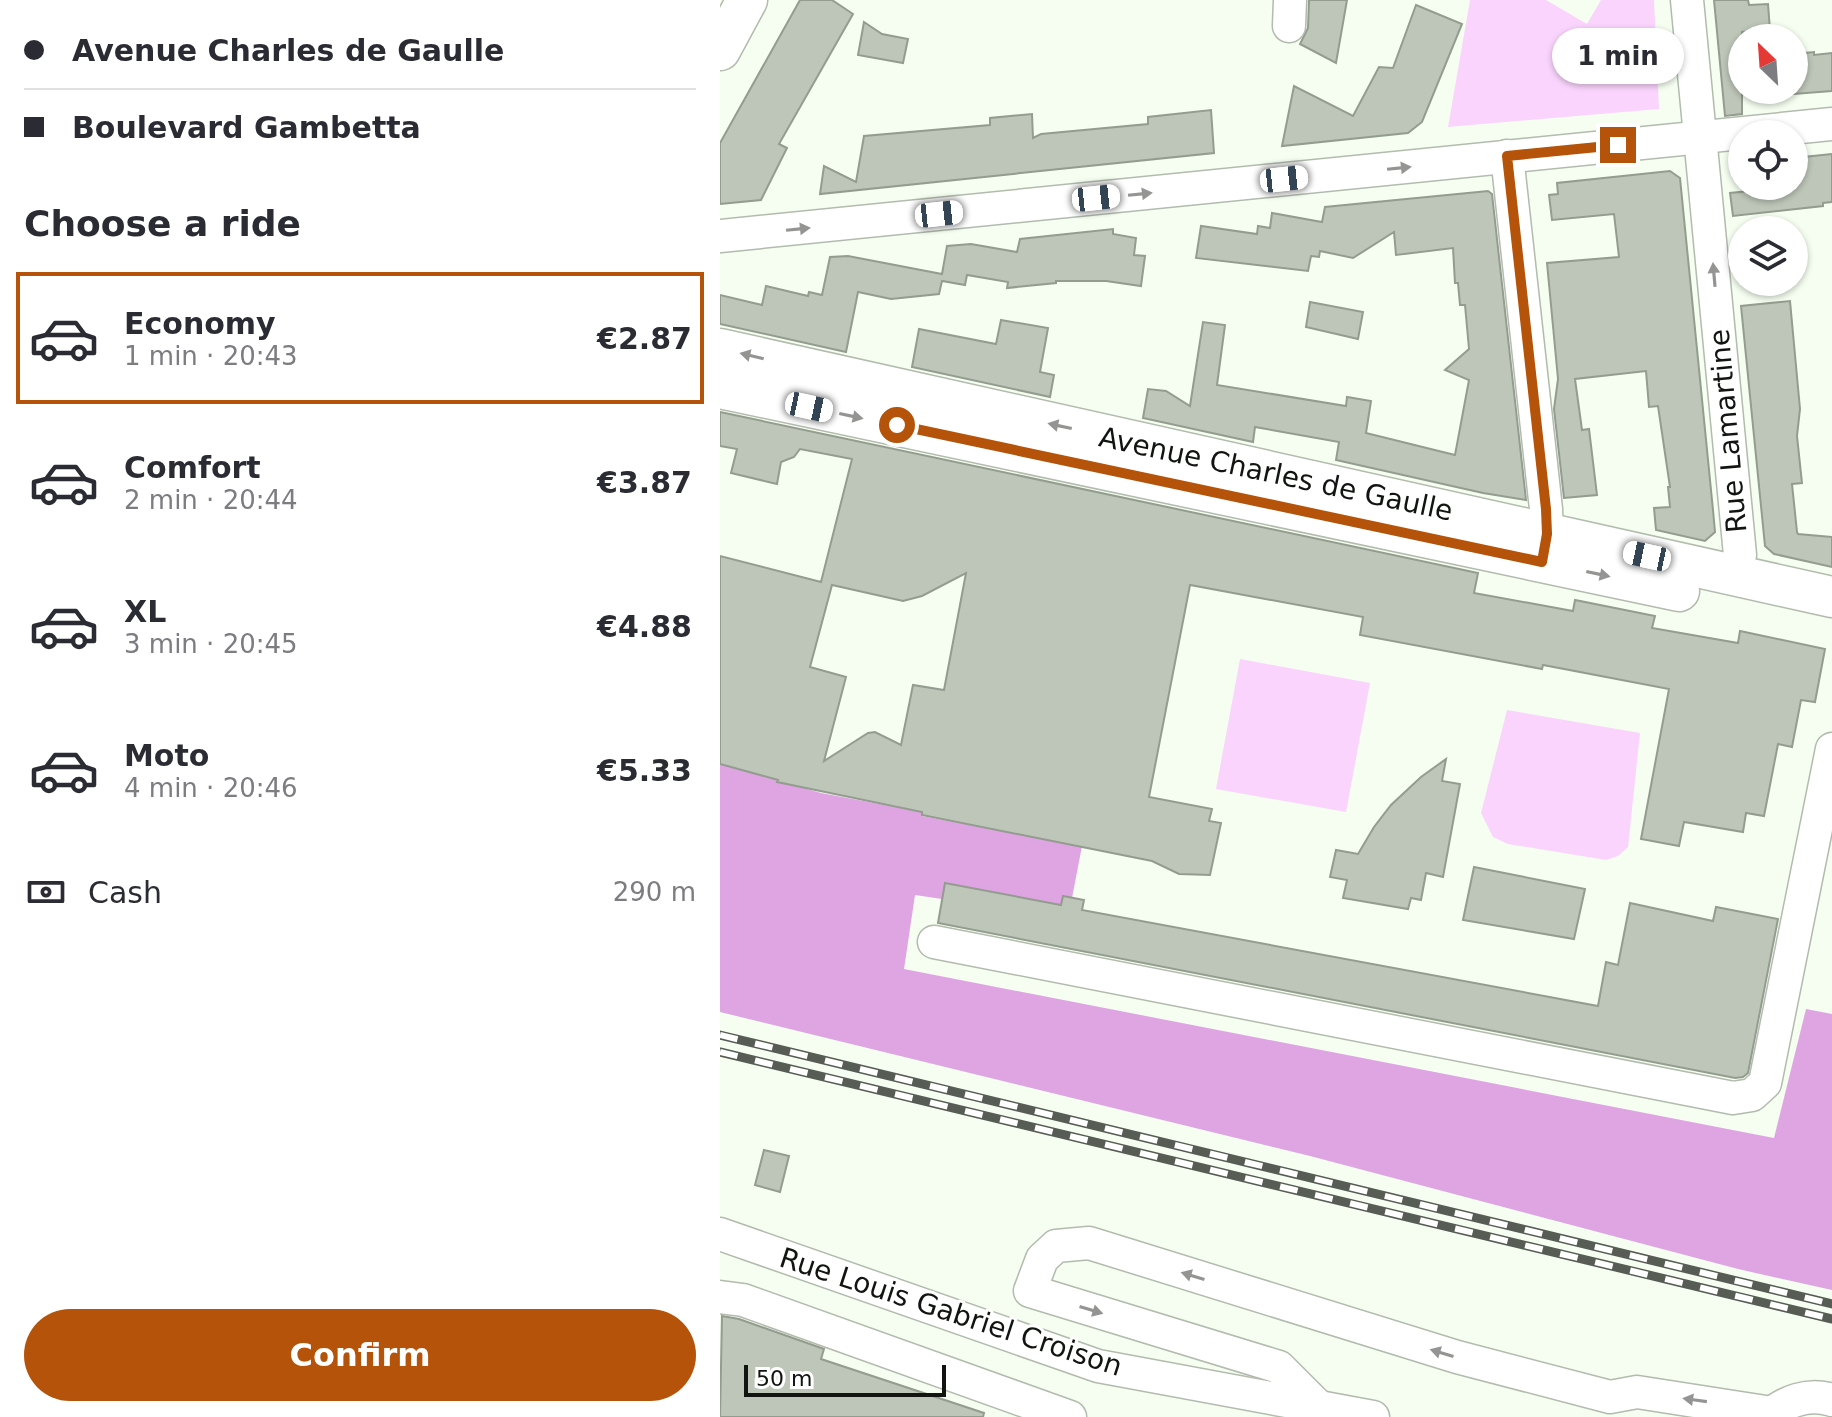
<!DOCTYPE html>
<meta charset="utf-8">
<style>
body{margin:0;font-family:"DejaVu Sans",sans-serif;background:#f7f7f7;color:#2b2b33;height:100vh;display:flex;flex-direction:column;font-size:30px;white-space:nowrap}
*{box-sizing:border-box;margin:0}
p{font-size:26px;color:#7c7c81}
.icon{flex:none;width:44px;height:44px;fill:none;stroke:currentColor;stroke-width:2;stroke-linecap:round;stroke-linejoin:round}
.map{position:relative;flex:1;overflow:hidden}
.drawer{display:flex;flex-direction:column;background:#fff;width:720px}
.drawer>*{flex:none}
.banner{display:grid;align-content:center;height:176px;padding:0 24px;background:#fff}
.needle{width:52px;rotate:335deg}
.buttons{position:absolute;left:1008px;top:24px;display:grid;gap:16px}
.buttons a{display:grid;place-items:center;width:80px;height:80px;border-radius:50%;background:#fff;box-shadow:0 2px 6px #0004;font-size:40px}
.scale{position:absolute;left:24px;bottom:20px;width:202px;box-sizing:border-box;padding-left:8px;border:4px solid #111410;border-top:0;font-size:22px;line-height:28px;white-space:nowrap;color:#111410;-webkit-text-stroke:6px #fff;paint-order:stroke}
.end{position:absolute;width:36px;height:36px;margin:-18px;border:10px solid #b45309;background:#fff;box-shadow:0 0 0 4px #fff}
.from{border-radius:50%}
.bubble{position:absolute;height:56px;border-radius:28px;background:#fff;box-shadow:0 2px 6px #0004;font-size:26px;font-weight:700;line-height:56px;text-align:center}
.car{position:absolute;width:24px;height:48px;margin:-24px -12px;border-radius:10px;box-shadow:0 0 6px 2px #0007;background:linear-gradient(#fff 24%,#345 0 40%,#fff 0 76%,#345 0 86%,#fff 0)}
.banner b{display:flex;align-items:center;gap:28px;height:76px;font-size:30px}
.banner b+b{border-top:2px solid #e1e1e2}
.banner i{width:20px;height:20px;background:#2b2b33}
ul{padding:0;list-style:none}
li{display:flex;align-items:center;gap:24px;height:132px;margin:0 16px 12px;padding:0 8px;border:4px solid transparent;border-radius:0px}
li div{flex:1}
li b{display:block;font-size:30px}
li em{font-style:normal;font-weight:700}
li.selected{border-color:#b45309}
li>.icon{width:72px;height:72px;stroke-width:1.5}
h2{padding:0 24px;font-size:36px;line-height:96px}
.pay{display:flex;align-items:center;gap:20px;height:88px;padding:0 24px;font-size:30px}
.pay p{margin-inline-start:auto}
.cta{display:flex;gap:16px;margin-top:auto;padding:16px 24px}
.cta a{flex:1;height:92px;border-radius:48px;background:#b45309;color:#fff;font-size:32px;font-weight:700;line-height:92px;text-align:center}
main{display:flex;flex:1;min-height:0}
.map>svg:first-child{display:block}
</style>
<main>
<section class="drawer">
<div class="banner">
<b><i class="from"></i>Avenue Charles de Gaulle</b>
<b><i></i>Boulevard Gambetta</b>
</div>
<h2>Choose a ride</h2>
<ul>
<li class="selected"><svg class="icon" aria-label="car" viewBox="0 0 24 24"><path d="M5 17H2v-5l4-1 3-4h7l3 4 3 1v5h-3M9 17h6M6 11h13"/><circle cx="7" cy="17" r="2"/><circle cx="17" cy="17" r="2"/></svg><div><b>Economy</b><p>1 min · 20:43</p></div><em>€2.87</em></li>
<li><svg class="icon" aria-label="car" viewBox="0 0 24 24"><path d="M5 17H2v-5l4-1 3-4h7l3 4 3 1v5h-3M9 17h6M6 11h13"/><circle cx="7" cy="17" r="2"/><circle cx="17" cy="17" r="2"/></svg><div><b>Comfort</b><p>2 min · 20:44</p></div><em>€3.87</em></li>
<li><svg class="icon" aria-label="car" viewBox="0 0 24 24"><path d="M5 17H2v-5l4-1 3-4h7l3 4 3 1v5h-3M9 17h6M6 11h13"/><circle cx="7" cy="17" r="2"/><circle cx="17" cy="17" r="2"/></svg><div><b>XL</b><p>3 min · 20:45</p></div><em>€4.88</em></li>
<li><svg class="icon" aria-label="car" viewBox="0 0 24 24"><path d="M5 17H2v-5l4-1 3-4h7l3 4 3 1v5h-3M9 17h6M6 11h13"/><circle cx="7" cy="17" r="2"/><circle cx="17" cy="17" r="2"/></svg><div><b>Moto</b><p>4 min · 20:46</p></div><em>€5.33</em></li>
</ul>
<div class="pay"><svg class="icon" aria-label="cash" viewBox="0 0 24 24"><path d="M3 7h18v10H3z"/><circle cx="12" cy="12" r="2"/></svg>Cash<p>290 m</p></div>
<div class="cta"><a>Confirm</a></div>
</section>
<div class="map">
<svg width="1112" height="1417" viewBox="0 0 1112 1417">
<rect width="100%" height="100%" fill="#f5fef1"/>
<!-- green -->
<g fill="#fad4fd">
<path d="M750,0h76l41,24 14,-24h53l5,109 -211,18z"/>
<path d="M520,659l130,24 -24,129 -130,-23z"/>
<path d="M787,710l133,23 -12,114 -10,9 -12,4 -98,-16 -15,-7 -12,-24z"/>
</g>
<!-- forest -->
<path fill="#dfa5e3" d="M0,764l101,29 101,19v4l160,30 -10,52 -9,-2 -2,9 -116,-21 -3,15 -27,-4 -11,74 870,169 32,-129 26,5v276l-94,-21 -428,-113 -590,-144z"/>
<!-- building -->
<g fill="#bdc6b9" stroke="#949c90" stroke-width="2" fill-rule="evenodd">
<path d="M80,0h32l21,14 -74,130 8,4 -26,52 -41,4v-61z"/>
<path d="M589,0h38l-11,63 -36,-19 8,-16z"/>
<path d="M994,0h34l1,5 19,-1 2,26 -28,2v82l-17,2z"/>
<path d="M696,5l46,19 -40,98 -14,11 -126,13 12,-60 59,30 26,-49 14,1z"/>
<path d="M144,22l18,12 26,5 -5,24 -45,-8z"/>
<path d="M1094,52v3l18,-2v38l-38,3v-40z"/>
<path d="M491,110l3,43 -394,41 4,-28 32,16 8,-46 126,-11v-7l42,-4 1,24 8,-4 107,-10v-7z"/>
<path d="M1112,154v48l-9,1v3l-90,10 -3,-23 20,-2 -1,-5h45v-28z"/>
<path d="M950,171l10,7 33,332 2,22 -10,9 -49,-11 -2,-22 16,-1 -2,-20h2l-12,-81 -9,1 -3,-36 -71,8 7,51 7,-1 8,66 -33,3 -10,-89 4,-30 -11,-116 72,-6 -5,-43 -62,6 -3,-25 9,-1 -1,-11z"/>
<path d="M768,191l4,3 34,306 -43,-7 -147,-33 3,-18 -84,-15 -2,15 -110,-24 5,-29 18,2 24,15 13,-84 22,3 -8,60 129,21 1,-9 24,4 -5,32 89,22 14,-75 -24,-10 24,-21 -4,-44h-5l-2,-22h-3l-2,-35 -57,7 -2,-23 -41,26 -33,-7 -1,6 -8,-1 -3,15 -112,-13 5,-32 56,8 1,-8 12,2 2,-15 50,9 3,-15z"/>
<path d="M393,229v5l23,4 -2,17 11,1 -4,30 -35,-5h-50v2l-49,5 1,-6 -41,-7 -2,10 -23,-4 -3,13 -48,5 -33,-7 -12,60 -126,-28v-29l42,10 4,-19 42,10 1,-4 13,3 8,-38 18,-1 94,18 5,-28 24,-2 46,8 3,-13z"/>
<path d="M1070,301l10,108 -3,27 5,47 -10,1 5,48 1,2 34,3v30l-58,-13 -9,-8 -24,-240z"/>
<path d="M590,302l53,10 -5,27 -52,-12z"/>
<path d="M281,320l47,8 -8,44 14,3 -4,22 -138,-30 7,-38 77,15z"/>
<path d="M0,412l758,161 -4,20 99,18 2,-11 80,16 -3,12 86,15 2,-12 85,18 -10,53 -14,-2 -9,47 -14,-3 -14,72 -18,-3 -3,19 -59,-10 -5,24 -38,-7 28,-150 -126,-24 -1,4 -182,-34 3,-18 -173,-32 -41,212 63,12 -3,12 12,2 -11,52 -31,-1 -27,-13 -230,-46v-3l-145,-30 1,-2 -58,-16v-208l101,26 31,-123 -52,-10 -6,8 -13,5 -4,22 -46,-11 6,-24 -17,-3zM246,573l-22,117 -31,-5 -12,60 -26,-13 -7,1 -44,28 22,-84 -36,-10 22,-82 71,16 19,-5z"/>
<path d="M726,759l-4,22 18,3 -17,93 -17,-4 -5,27 -10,-2 -3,11 -65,-11 4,-18 -17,-3 6,-27 22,4 16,-27 17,-22 30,-28z"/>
<path d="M754,867l111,22 -11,50 -111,-19z"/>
<path d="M225,883l116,22 2,-9 21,4 -2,10 516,96 8,-44 12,3 12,-62 83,18 3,-14 62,12 -30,154 -5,4 -8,1 -797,-155z"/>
<path d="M44,1150l25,6 -9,36 -25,-7z"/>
<path d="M2,1316l17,3 85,30 -3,10 163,54 -1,4h-263z"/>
</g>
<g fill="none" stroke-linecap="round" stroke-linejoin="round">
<defs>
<g id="minor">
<path d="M967,0l53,555 -6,20"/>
<path d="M569,26l1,-26"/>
<path d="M787,156l39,353 1,25 -4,21"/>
<path d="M0,236l1112,-112"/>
<path d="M214,942l799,156 19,-3 13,-12 67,-334"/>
<path d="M0,1234l378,132 275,51"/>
<path d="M0,1297l23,3 327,117"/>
<path d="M599,1407l-40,-40 -249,-76 12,-32 14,-13 33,-3 368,114 153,40 27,-5 135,21"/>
<path d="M1047,1417c18,-15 41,-25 65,-17"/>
</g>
<g id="major">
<path d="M0,50l27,-50"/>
<path d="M0,349l1112,248"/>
<path d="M0,388l959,203"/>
</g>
</defs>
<!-- minor casing -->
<use href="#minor" stroke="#b2bbae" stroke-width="35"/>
<!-- major casing -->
<use href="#major" stroke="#b2bbae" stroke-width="43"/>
<!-- minor -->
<use href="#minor" stroke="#fff" stroke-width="32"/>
<!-- major -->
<use href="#major" stroke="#fff" stroke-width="40"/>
<defs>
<g id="rail">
<path d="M0,1035l1112,269"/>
<path d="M0,1052l1112,267"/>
</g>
</defs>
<!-- rail casing -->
<use href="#rail" stroke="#575c55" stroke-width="9"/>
<!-- rail -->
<use href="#rail" stroke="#fff" stroke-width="6" stroke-dasharray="18" stroke-linecap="butt"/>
</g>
<!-- one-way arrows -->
<defs><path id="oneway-solid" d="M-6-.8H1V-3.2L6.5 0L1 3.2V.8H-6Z" transform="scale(2)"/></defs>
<g fill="#949593">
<use href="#oneway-solid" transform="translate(679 168) rotate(-6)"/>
<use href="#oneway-solid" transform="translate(420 194) rotate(-6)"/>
<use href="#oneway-solid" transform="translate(78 229) rotate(-6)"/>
<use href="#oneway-solid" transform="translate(994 275) rotate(-95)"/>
<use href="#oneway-solid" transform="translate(32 356) rotate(-167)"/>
<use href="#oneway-solid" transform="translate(131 416) rotate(12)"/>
<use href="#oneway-solid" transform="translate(340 426) rotate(-168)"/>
<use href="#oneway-solid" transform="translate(878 574) rotate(12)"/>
<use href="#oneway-solid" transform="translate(473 1276) rotate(-163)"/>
<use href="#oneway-solid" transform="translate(371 1310) rotate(17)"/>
<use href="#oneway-solid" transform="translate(722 1353) rotate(-163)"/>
<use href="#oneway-solid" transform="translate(975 1400) rotate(-172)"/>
</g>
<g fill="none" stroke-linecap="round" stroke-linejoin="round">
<!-- route -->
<path stroke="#b45309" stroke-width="10" d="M177,425l645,137 5,-28 -1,-25 -39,-353 111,-11"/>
</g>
<g text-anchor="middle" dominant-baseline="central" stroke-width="6" stroke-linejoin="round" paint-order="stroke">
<!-- street labels -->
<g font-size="28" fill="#111410" stroke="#fff">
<text transform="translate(1008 431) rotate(-95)">Rue Lamartine</text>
<text transform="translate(556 474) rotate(12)">Avenue Charles de Gaulle</text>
<text transform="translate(231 1312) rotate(18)">Rue Louis Gabriel Croison</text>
</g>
</g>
</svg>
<div class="buttons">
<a><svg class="needle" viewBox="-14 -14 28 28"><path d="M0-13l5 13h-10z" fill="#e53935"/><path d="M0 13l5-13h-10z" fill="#7c7c81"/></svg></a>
<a><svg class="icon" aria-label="locate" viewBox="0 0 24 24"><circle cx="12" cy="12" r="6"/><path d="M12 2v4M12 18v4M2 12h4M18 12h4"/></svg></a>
<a><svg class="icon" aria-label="layers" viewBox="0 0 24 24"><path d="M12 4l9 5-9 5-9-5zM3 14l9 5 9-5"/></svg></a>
</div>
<div class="scale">50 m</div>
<i class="end from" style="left:177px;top:425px"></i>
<i class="end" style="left:898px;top:145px"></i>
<div class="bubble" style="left:832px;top:28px;width:132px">1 min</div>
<i class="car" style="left:564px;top:179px;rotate:84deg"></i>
<i class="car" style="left:376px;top:198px;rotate:84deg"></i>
<i class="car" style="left:219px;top:214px;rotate:84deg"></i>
<i class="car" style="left:89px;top:407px;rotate:102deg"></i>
<i class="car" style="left:927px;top:556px;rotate:282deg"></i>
</div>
</main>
